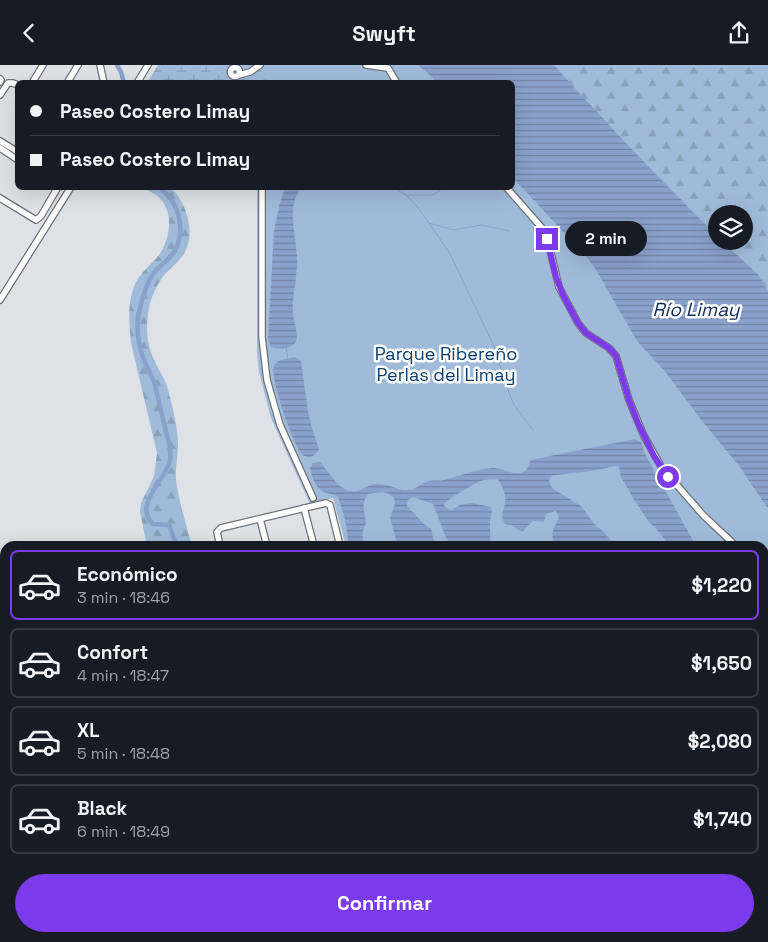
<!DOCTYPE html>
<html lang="es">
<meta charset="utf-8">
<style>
body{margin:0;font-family:"Space Grotesk",sans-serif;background:#242831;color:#f1f3f6;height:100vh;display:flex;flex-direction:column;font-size:19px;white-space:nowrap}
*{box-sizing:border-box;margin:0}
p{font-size:16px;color:#9ea1a6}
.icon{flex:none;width:28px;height:28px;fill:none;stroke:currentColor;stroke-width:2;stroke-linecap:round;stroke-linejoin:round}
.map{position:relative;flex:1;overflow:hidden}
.sheet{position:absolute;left:0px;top:476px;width:769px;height:401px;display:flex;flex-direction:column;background:#171b24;border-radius:15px 15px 0 0;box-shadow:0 5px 20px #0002}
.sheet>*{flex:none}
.hud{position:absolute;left:15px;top:15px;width:500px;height:110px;border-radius:8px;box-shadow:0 5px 20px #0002;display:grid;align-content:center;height:110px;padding:0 15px;background:#171b24}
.tools{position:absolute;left:708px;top:140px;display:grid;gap:10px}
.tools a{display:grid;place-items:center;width:45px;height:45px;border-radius:50%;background:#171b24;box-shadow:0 5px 20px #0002;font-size:25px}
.end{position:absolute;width:22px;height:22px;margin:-11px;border:6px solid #7c3aed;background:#fff;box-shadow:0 0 0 2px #fff}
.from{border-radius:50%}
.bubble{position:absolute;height:35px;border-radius:18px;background:#171b24;box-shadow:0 5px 20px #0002;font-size:16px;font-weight:700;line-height:35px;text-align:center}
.hud b{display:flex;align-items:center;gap:18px;height:48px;font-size:19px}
.hud b+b{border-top:1px solid #363941}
.hud i{width:12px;height:12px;background:#f1f3f6}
ul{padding:9px 0 0;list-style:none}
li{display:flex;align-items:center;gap:15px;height:70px;margin:0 10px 8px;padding:0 5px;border:2px solid #363941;border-radius:8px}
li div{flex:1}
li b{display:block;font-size:19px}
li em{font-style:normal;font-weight:700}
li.on{border-color:#7c3aed}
li>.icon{width:45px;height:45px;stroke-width:1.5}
.primary-button{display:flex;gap:10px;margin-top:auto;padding:10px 15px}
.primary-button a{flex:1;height:58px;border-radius:30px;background:#7c3aed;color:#fff;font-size:20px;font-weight:700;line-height:58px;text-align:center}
header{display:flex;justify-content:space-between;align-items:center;height:65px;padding:0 15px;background:#171b24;font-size:22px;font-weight:700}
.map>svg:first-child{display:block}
</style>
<header><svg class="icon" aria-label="back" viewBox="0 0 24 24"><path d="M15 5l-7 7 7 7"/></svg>Swyft<svg class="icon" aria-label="share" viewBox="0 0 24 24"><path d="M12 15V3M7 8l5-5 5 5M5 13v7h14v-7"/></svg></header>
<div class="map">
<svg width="768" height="877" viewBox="0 0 768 877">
<defs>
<pattern id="forest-firs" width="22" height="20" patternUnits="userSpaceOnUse" patternTransform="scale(1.25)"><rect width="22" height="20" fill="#a0bbda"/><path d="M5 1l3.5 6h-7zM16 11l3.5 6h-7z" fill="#89a0ba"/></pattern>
<pattern id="wetland-marsh" width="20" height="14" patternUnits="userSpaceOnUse" patternTransform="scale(1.25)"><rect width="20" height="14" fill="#a0bbda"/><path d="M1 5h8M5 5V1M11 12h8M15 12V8" fill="none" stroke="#89a0ba"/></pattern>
<pattern id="water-rules" width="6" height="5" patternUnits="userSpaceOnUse" patternTransform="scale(1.25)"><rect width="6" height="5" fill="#8aa1cc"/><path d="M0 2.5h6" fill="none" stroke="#7082a5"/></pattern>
</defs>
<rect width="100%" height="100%" fill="#dee1e5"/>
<!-- forest -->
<g fill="url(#forest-firs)">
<path d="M554,0h214v226l-10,-17 -36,-33h22v-27h-28v21c-56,-55 -111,-111 -162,-170z"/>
<path d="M142,123h29c16,15 25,45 13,66 -5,7 -12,13 -18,19 -10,12 -16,26 -18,41 -2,14 -1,29 4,41 4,11 11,20 15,31 5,19 11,40 11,60 0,11 -3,22 -2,34 3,22 10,44 16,66h-45l-7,-34 1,-9 13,-27 3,-23 -26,-110c-2,-21 -4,-42 5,-61 6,-11 16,-18 23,-27 12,-17 16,-46 -3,-60 -4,-3 -9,-5 -14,-7z"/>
</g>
<!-- wetland -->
<g fill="url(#wetland-marsh)">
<path d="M158,0h122l-2,17 -131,1z"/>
<path d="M512,872v5h-221l-1,-4z"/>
</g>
<!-- green -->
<g fill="#a0bbda">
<path d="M270,0h148l19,17 -171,1z"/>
<path d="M513,113l75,81 9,13 41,69 28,32 35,47 37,45 30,44v372l-4,10v-345h-418l-13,-48 -23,6 -39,-86 -12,-46 -2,-19v-165l255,-1z"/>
<path d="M454,873h287l-2,4h-281z"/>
</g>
<!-- water -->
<g fill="url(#water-rules)">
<path d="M418,0h136c53,59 106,114 162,170v6h6l36,33 10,17v218l-30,-44 -37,-45 -35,-47 -29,-32 -40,-69 -9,-13 -75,-81 -1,-95 -75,-1z"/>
<path d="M285,123h17c-18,17 -3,55 -5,78 -1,16 -5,32 -4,49 1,8 6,20 3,27 -5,7 -17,8 -25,5l-3,-8 6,-108 5,-25z"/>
<path d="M294,292l7,4 7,51 5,19 6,18c-3,7 -12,12 -18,4 -8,-10 -34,-81 -26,-89 4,-5 13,-5 19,-7z"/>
<path d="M635,374l6,3 3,10 52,94h-27l-9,-13 -11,-11 -16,-24 -12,-21 -2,-10 -4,-1 -23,5 -36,4 -5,1 -2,4 3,8 29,18 14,19 9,7 11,14h-60c-5,-14 -2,-16 4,-28l-3,-7 -10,3 -2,8 -11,-1 -10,10 -5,-1 -6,-5 -7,-1c-5,-9 -2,-12 0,-21 2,-7 -3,-19 -8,-24 -4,1 -8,0 -12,1 -6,0 -37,19 -41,24l1,3 6,3 9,-5 12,-2 19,4c2,6 0,7 -1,13 -1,9 2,17 -1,26h-36l-7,-8 -13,-34 -20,-7 -5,3 -1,6 17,18 7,5 4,17h-37l-8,-28 5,-15 -1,-5c-7,-8 -16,-6 -26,-4 -8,10 -3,18 -2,29 -4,12 -5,11 -1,23h-16l-4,-27 -7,-22c-4,-3 -7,-3 -12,-4 -10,-3 -14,-15 -16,-25l3,-5 7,-1c9,9 16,26 30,29 10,2 16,-6 25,-7 14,-1 23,7 33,6 9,0 13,-8 21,-9 5,-1 10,0 15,-1 16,-4 32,-11 49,-12 10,-1 24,11 33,2 2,-2 3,-7 5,-10l4,-1z"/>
<path d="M768,817v60h-29l2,-4 23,-1v-46z"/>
<path d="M512,873h70l1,4h-71z"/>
</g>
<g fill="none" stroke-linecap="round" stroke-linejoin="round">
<!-- stream -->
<g stroke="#8aa1cc" stroke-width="1">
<path d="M392,122l14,8 11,11 32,46 45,94 13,42 7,17 19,25"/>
<path d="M406,130h27l12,-8"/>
<path d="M429,158l24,7 29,-5 27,6"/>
<path d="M286,282l2,13"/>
<path d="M0,853l5,6"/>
<path d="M399,872l2,5"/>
</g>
<!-- canal -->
<g stroke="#8aa1cc" stroke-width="4.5">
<path d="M117,0l4,7 3,11"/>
<path d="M159,122c20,15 28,43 15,65 -5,8 -15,14 -21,22 -8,12 -12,29 -15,43 -2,16 2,34 8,48 3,6 6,11 8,17 4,15 7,30 11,45 2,10 7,22 5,33 -3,19 -38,45 -17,64l16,1 8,21"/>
<path d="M142,872l1,5"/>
</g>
<defs>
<g id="minor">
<path d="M100,0l4,18"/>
<path d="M366,0l22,3 9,15"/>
<circle cx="235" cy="7" r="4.5"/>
<path d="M239,10l11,-3 10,-7"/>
<path d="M0,14l1,1 -1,2"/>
<path d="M32,18l11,-18"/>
<path d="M67,18l11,-18"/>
<path d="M137,18l11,-18"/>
<path d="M0,30l8,-12h5l5,2"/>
<path d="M0,76l18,11"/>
<path d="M0,83l18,12"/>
<path d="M262,122v150l5,43 13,45 33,73"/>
<path d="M506,122l36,41 7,17 10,42 19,36 8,10 23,15 7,8 13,44 15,36 18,32 41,47 33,31"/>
<path d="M0,133l36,22 5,-4 17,-29"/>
<path d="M0,235l71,-113"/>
<path d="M304,443l10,38"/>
<path d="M260,454l7,27"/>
<path d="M220,481l-3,-14 4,-4 105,-25 4,2 10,41"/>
<path d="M764,537l4,5"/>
<path d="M764,548l4,21"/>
<path d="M764,635l4,-10"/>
<path d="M0,649l5,-1"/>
<path d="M764,670l4,12"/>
<path d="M0,699l5,-1"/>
<path d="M764,727l4,-7"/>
<path d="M0,731l4,-4"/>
<path d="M764,734h4"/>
<path d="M764,751l4,1"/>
<path d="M285,872l1,5"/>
<path d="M724,872v5"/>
<path d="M707,877l2,-5"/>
</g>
<g id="major">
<path d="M0,806l5,20"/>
<path d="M24,872l7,5"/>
</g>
</defs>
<!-- minor casing -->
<use href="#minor" stroke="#6f7275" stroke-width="8"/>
<!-- major casing -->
<use href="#major" stroke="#6f7275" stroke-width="9"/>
<!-- minor -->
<use href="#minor" stroke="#fff" stroke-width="5.5"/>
<!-- major -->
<use href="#major" stroke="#fff" stroke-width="8"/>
</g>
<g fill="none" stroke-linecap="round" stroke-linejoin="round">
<!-- route -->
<path stroke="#7c3aed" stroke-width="6" d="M547,174l9,38 7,18 15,28 8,10 23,15 7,8 13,44 9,23 16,33 14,21"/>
</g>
<g text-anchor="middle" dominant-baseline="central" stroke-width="5" stroke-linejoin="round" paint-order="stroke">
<!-- park labels -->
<g font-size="18" fill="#083e6e" stroke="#fff">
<text x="446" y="288">Parque Ribereño<tspan x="446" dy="21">Perlas del Limay</tspan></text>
</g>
<!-- water labels -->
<g font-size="19" font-style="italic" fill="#10295d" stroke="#fff">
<text x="696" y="244">Río Limay</text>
</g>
</g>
</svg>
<div class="tools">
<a><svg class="icon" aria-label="layers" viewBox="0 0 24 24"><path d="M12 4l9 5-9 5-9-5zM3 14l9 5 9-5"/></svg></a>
</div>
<i class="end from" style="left:668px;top:412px"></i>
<i class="end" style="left:547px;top:174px"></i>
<div class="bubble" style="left:565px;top:156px;width:82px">2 min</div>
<div class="hud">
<b><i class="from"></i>Paseo Costero Limay</b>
<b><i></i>Paseo Costero Limay</b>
</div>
<section class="sheet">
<ul>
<li class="on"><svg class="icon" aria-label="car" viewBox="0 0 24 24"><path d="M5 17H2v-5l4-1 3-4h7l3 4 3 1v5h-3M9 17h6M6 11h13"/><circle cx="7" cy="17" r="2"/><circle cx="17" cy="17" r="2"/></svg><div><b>Económico</b><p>3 min · 18:46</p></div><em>$1,220</em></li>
<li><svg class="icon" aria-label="car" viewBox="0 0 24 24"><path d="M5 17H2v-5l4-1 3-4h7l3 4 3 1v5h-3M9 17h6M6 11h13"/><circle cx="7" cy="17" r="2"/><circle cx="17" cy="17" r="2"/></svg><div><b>Confort</b><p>4 min · 18:47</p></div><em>$1,650</em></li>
<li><svg class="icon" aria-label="car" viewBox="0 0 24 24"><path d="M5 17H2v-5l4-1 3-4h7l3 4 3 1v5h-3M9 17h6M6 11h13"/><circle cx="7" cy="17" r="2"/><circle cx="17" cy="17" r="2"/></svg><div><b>XL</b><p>5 min · 18:48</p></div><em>$2,080</em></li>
<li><svg class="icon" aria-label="car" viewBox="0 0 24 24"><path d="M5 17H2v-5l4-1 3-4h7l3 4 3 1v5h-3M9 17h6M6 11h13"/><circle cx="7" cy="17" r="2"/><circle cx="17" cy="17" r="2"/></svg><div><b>Black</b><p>6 min · 18:49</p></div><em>$1,740</em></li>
</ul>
<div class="primary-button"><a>Confirmar</a></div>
</section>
</div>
